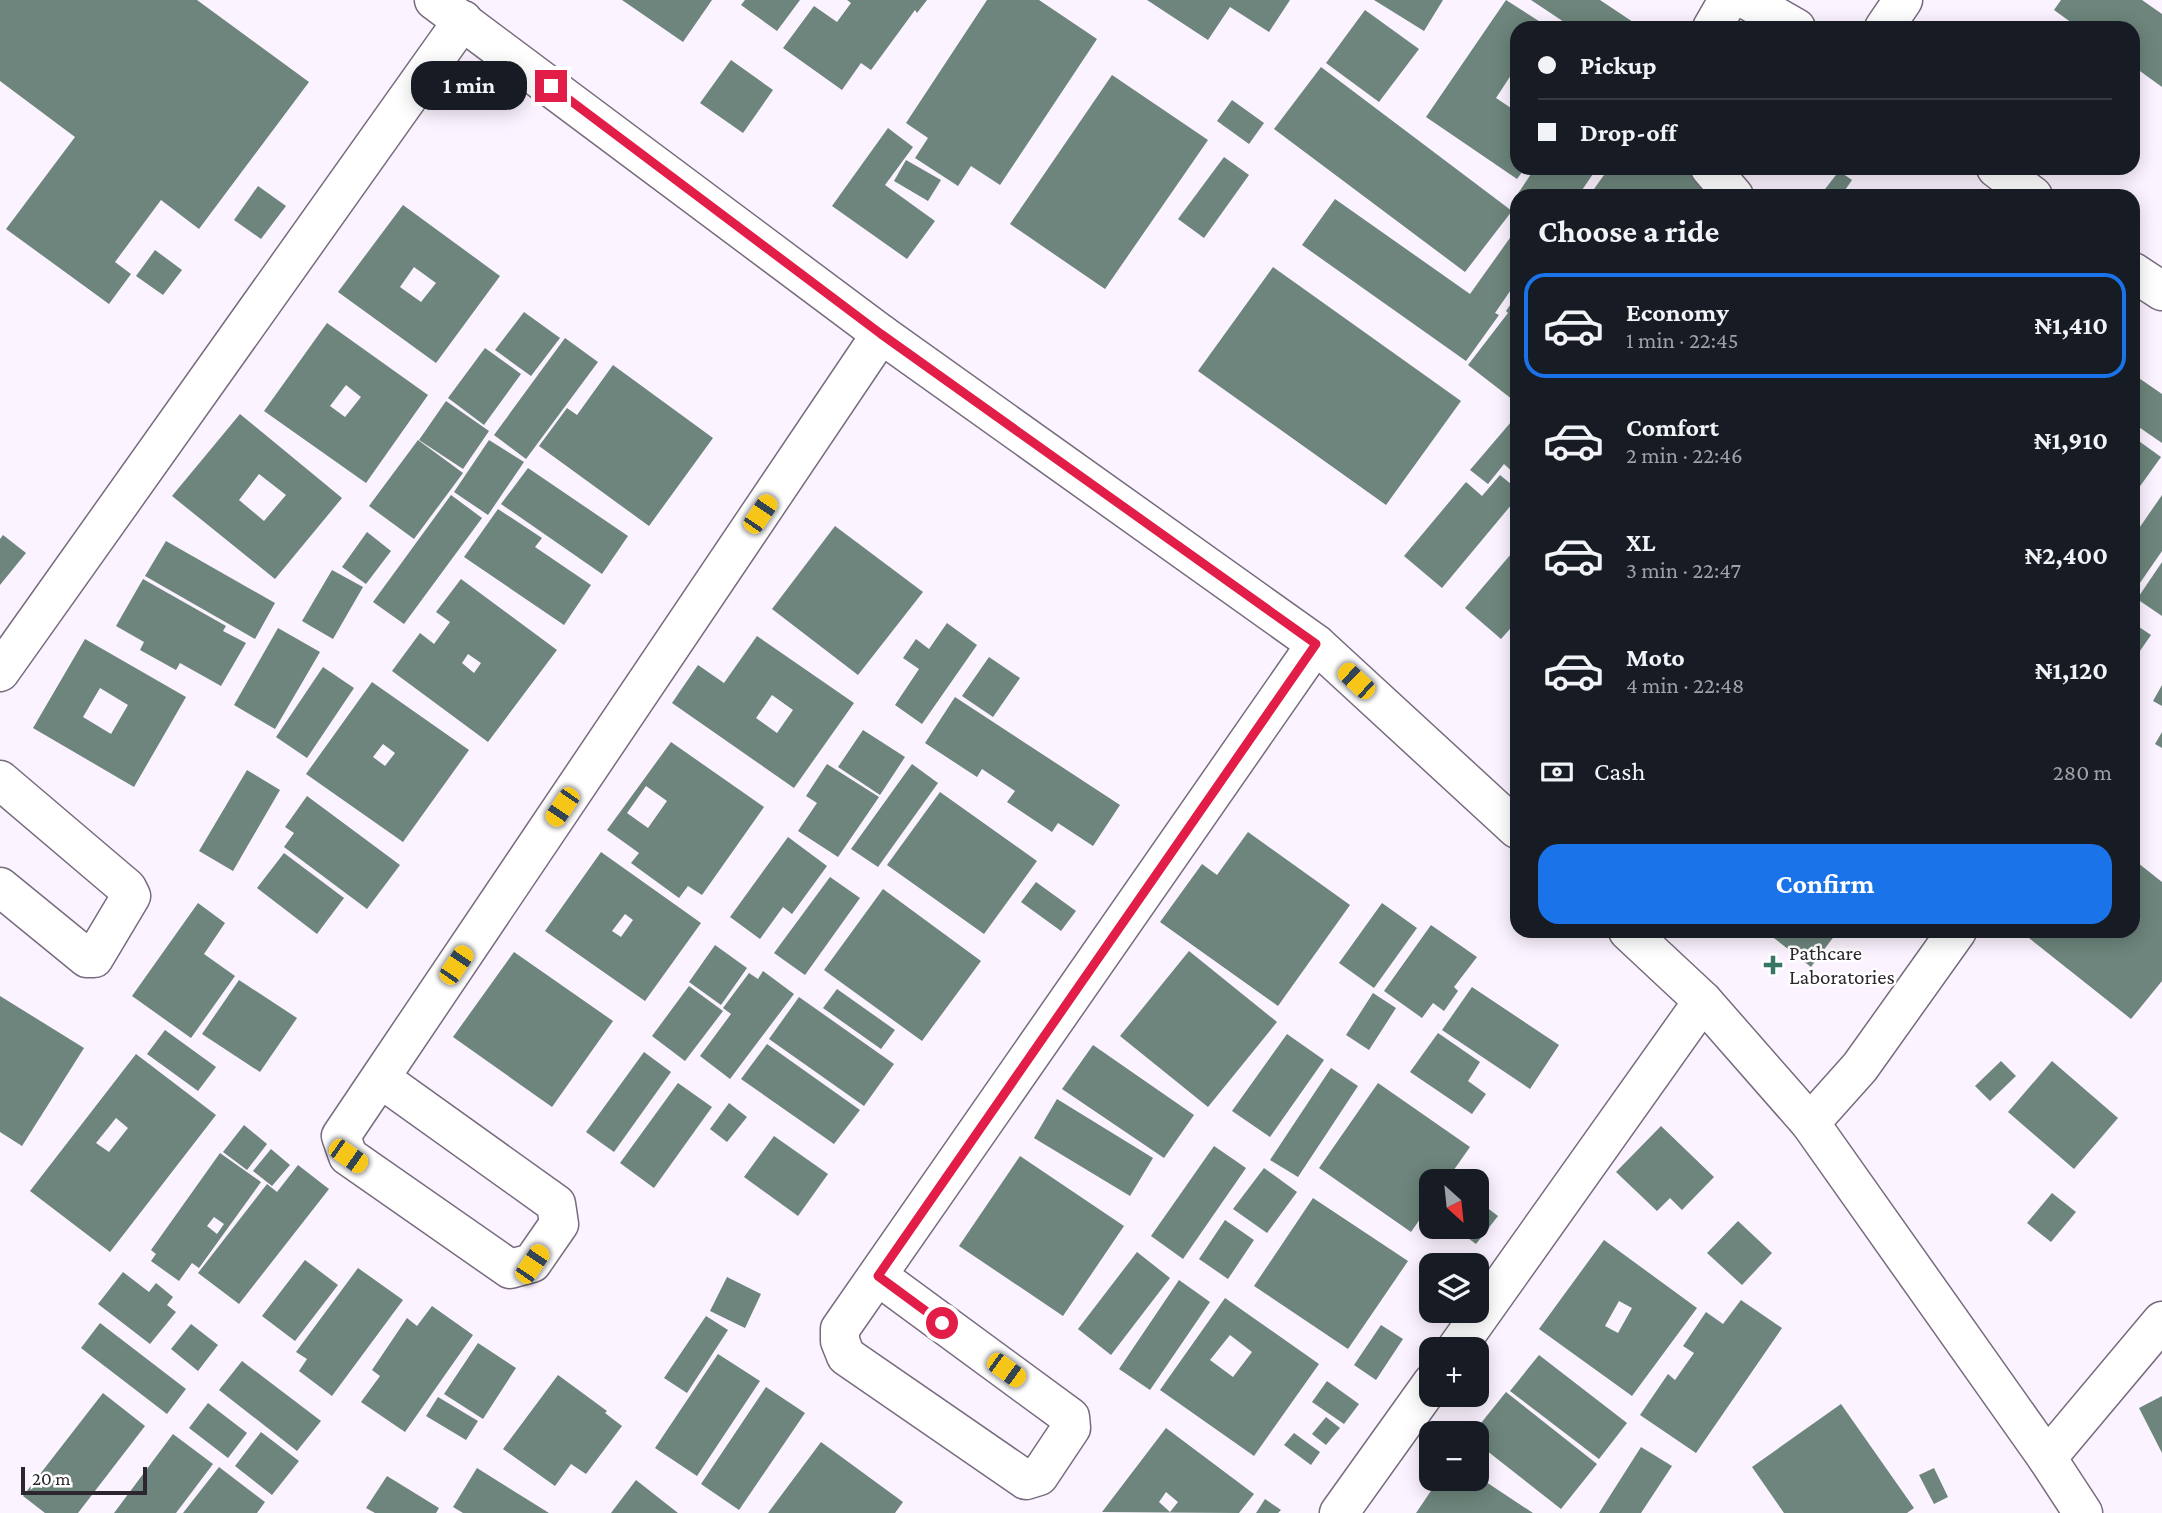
<!DOCTYPE html>
<meta charset="utf-8">
<style>
body{margin:0;font-family:"Crimson Pro",serif;background:#242831;color:#f1f3f6;height:100vh;display:flex;flex-direction:column;font-size:26px;white-space:nowrap}
*{box-sizing:border-box;margin:0}
p{font-size:23px;color:#9ea1a6}
.icon{flex:none;width:38px;height:38px;fill:none;stroke:currentColor;stroke-width:2;stroke-linecap:round;stroke-linejoin:round}
.map{position:relative;flex:1;overflow:hidden}
.sheet{position:absolute;left:1510px;top:189px;width:630px;height:749px;display:flex;flex-direction:column;background:#171b24;border-radius:21px;box-shadow:0 4px 18px #0003}
.sheet>*{flex:none}
.hud{position:absolute;left:1510px;top:21px;width:630px;height:154px;border-radius:21px;box-shadow:0 4px 18px #0003;display:grid;align-content:center;height:154px;padding:0 28px;background:#171b24}
.needle{width:46px;rotate:153deg}
.tools{position:absolute;left:1419px;top:1169px;display:grid;gap:14px}
.tools a{display:grid;place-items:center;width:70px;height:70px;border-radius:14px;background:#171b24;box-shadow:0 4px 18px #0003;font-size:35px}
.scale{position:absolute;left:21px;bottom:18px;width:126px;box-sizing:border-box;padding-left:7px;border:4px solid #2c262e;border-top:0;font-size:19px;line-height:24px;white-space:nowrap;color:#2c262e;-webkit-text-stroke:5px #fff;paint-order:stroke}
.end{position:absolute;width:32px;height:32px;margin:-16px;border:9px solid #e11d48;background:#fff;box-shadow:0 0 0 4px #fff}
.from{border-radius:50%}
.bubble{position:absolute;height:49px;border-radius:21px;background:#171b24;box-shadow:0 4px 18px #0003;font-size:23px;font-weight:700;line-height:49px;text-align:center}
.car{position:absolute;width:21px;height:42px;margin:-21px -10px;border-radius:9px;box-shadow:0 0 5px 2px #0007;background:linear-gradient(#f5c518 24%,#345 0 40%,#f5c518 0 76%,#345 0 86%,#f5c518 0)}
.hud b{display:flex;align-items:center;gap:24px;height:66px;font-size:26px}
.hud b+b{border-top:2px solid #363941}
.hud i{width:18px;height:18px;background:#f1f3f6}
ul{padding:0;list-style:none}
li{display:flex;align-items:center;gap:21px;height:105px;margin:0 14px 10px;padding:0 14px;border:4px solid transparent;border-radius:21px}
li div{flex:1}
li b{display:block;font-size:26px}
li em{font-style:normal;font-weight:700}
li.current{border-color:#1a73e8}
li>.icon{width:63px;height:63px;stroke-width:1.5}
h2{padding:0 28px;font-size:32px;line-height:84px}
.pay{display:flex;align-items:center;gap:18px;height:77px;padding:0 28px;font-size:26px}
.pay p{margin-inline-start:auto}
.action{display:flex;gap:14px;margin-top:auto;padding:14px 28px}
.action a{flex:1;height:80px;border-radius:21px;background:#1a73e8;color:#fff;font-size:28px;font-weight:700;line-height:80px;text-align:center}
.map>svg:first-child{display:block}
</style>
<div class="map">
<svg width="2162" height="1513" viewBox="0 0 2162 1513">
<rect width="100%" height="100%" fill="#fbf3ff"/>
<!-- building -->
<g fill="#6d857c" fill-rule="evenodd">
<path d="M0,0h197l112,82 -110,147 -38,-29 -46,62 16,12 -22,30 -103,-75 69,-92 -75,-56z"/>
<path d="M622,0h90l-29,42z"/>
<path d="M745,0h55l-23,31 -36,-26z"/>
<path d="M847,0h80l-10,13 -2,-3 -44,60 -10,-7 -19,27 -59,-42 31,-42 23,16 14,-19z"/>
<path d="M987,0h52l58,39 -97,146 -29,-19 -13,20 -43,-28 13,-20 -22,-15z"/>
<path d="M1147,0h143l-21,32 -39,-25 -22,33z"/>
<path d="M1374,0h69l-19,31z"/>
<path d="M1506,0l39,25 -1,3h-27v38l-21,32 21,14v56h8l-8,11 -91,-62z"/>
<path d="M1531,0h69l42,28h-69z"/>
<path d="M2061,0h81l20,14v73l-29,-21v-38h-54l-25,-18z"/>
<path d="M1365,10l54,39 -40,53 -53,-39z"/>
<path d="M731,60l42,30 -30,43 -43,-30z"/>
<path d="M1321,67l191,144 -47,61 -191,-143z"/>
<path d="M1112,75l96,65 -103,149 -95,-65z"/>
<path d="M1232,100l32,23 -15,21 -32,-23z"/>
<path d="M888,128l25,19 -28,38 50,36 -28,38 -75,-53z"/>
<path d="M1224,157l25,18 -45,63 -26,-19z"/>
<path d="M906,160l35,20 -13,21 -34,-20z"/>
<path d="M1535,168h62l-19,28h-61v8l-4,-3z"/>
<path d="M1609,168h81l20,15 -9,13h-112z"/>
<path d="M1839,171l13,9 -11,16h-15l-4,-3z"/>
<path d="M258,186l28,20 -25,33 -27,-19z"/>
<path d="M1335,199l135,95 47,-66v53l-22,32 4,2 -33,46 -164,-116z"/>
<path d="M403,205l97,71 -64,87 -98,-71zM414,267l22,16 -15,19 -21,-15z"/>
<path d="M155,250l27,20 -19,25 -27,-19z"/>
<path d="M1273,267l188,134 -75,104 -188,-134z"/>
<path d="M1517,295v108l-49,-38 40,-52 -2,-2z"/>
<path d="M524,312l36,26 -29,38 -36,-26z"/>
<path d="M327,323l101,72 -62,88 -102,-72zM346,385l15,12 -16,20 -15,-11z"/>
<path d="M565,338l33,24 -72,97 -32,-24z"/>
<path d="M485,348l36,26 -37,51 -36,-27z"/>
<path d="M613,365l100,73 -64,88 -110,-80 28,-38 10,7z"/>
<path d="M2133,374l29,20v49l-29,-20z"/>
<path d="M446,401l43,30 -26,38 -44,-29z"/>
<path d="M240,414l102,84 -67,81 -103,-83zM259,474l27,21 -22,26 -25,-21z"/>
<path d="M1517,415v61l-13,-12 -16,20 -18,-14z"/>
<path d="M2136,439l25,18 -28,39v-53z"/>
<path d="M418,440l45,33 -49,66 -45,-33z"/>
<path d="M489,440l35,22 -36,53 -34,-23z"/>
<path d="M528,468l100,68 -26,38 -101,-70z"/>
<path d="M1500,475l17,14v9l-75,90 -38,-32 62,-74 16,14z"/>
<path d="M451,495l31,23 -78,106 -31,-22z"/>
<path d="M2162,495v56l-29,42v-56z"/>
<path d="M498,509l44,29 -7,9 56,38 -27,40 -100,-68z"/>
<path d="M835,526l88,66 -65,83 -86,-66z"/>
<path d="M367,532l24,19 -25,33 -24,-17z"/>
<path d="M3,535l23,18 -26,32v-46z"/>
<path d="M166,541l109,62 -20,36 -110,-63z"/>
<path d="M1517,547v74l-16,18 -36,-31z"/>
<path d="M2162,562v54l-25,-17z"/>
<path d="M332,570l31,17 -30,52 -31,-18z"/>
<path d="M143,579l83,47 -3,5 23,12 -25,43 -41,-23 -4,7 -36,-20 4,-8 -28,-16z"/>
<path d="M461,579l96,71 -69,92 -96,-71 28,-38 14,11 16,-22 -14,-10zM468,654l13,9 -7,10 -12,-10z"/>
<path d="M947,623l30,22 -55,79 -27,-19 24,-36 -16,-11 13,-19 13,10z"/>
<path d="M2133,623l18,12 -18,26z"/>
<path d="M278,628l42,24 -45,77 -41,-24z"/>
<path d="M757,636l97,67 -60,85 -122,-85 26,-38 26,18zM772,695l21,15 -16,23 -21,-15z"/>
<path d="M85,639l101,58 -52,90 -101,-59zM100,688l28,17 -17,29 -28,-17z"/>
<path d="M989,657l31,21 -27,39 -31,-21z"/>
<path d="M323,667l31,21 -47,70 -31,-21z"/>
<path d="M372,682l97,68 -66,92 -97,-68zM383,744l12,9 -10,13 -12,-9z"/>
<path d="M2162,685v21l-9,-5z"/>
<path d="M955,697l165,108 -27,41 -35,-23 -6,9 -45,-30 8,-11 -33,-22 -5,8 -52,-34z"/>
<path d="M863,730l42,27 -25,38 -42,-28z"/>
<path d="M2162,732v16l-7,-4z"/>
<path d="M671,742l93,65 -62,88 -14,-9 -9,12 -48,-35 8,-10 -32,-23zM646,786l21,15 -19,27 -21,-15z"/>
<path d="M827,764l52,33 -41,60 -40,-26 19,-28 -11,-7z"/>
<path d="M912,764l26,19 -60,84 -27,-18z"/>
<path d="M247,770l33,20 -47,81 -34,-20z"/>
<path d="M940,792l97,69 -53,73 -97,-69z"/>
<path d="M307,796l93,69 -33,44 -83,-62 10,-14 -9,-6z"/>
<path d="M1248,832l102,73 -72,101 -118,-84 42,-58 15,11z"/>
<path d="M788,837l39,29 -35,48 -9,-7 -23,32 -30,-22z"/>
<path d="M601,852l100,71 -56,78 -100,-70zM625,914l8,6 -12,17 -9,-6z"/>
<path d="M284,853l60,45 -27,36 -60,-46z"/>
<path d="M2133,859l29,23v99l-31,38 -111,-88h113z"/>
<path d="M830,877l30,21 -55,77 -31,-22z"/>
<path d="M1036,882l40,29 -15,20 -40,-29z"/>
<path d="M883,889l98,72 -59,80 -98,-71z"/>
<path d="M198,903l27,20 -21,31 31,22 -44,62 -59,-42z"/>
<path d="M1382,903l35,25 -43,60 -35,-25z"/>
<path d="M1431,925l46,32 -23,30 4,4 -14,20 -11,-8 -11,15 -38,-27z"/>
<path d="M1765,931h73l-27,36z"/>
<path d="M715,945l32,23 -26,37 -32,-23z"/>
<path d="M1189,951l88,71 -69,85 -88,-71z"/>
<path d="M514,952l99,69 -61,86 -99,-70z"/>
<path d="M763,971l31,23 -64,85 -30,-23 31,-42 -8,-6 26,-35 9,6z"/>
<path d="M239,980l58,38 -37,54 -58,-38z"/>
<path d="M689,986l34,25 -38,50 -33,-25z"/>
<path d="M1472,987l87,58 -29,44 -88,-59z"/>
<path d="M837,989l58,41 -14,19 -58,-41z"/>
<path d="M1373,993l23,15 -27,42 -23,-15z"/>
<path d="M0,996l84,52 -62,98 -22,-14z"/>
<path d="M799,997l95,67 -30,42 -95,-67z"/>
<path d="M165,1030l51,37 -18,24 -51,-37z"/>
<path d="M1438,1033l42,29 -12,19 18,13 -14,20 -62,-42z"/>
<path d="M1287,1034l37,26 -54,77 -38,-26z"/>
<path d="M767,1044l93,66 -26,34 -93,-65z"/>
<path d="M1093,1045l101,70 -30,43 -102,-69z"/>
<path d="M644,1052l27,20 -57,80 -28,-20z"/>
<path d="M136,1054l80,61 -106,137 -80,-61zM116,1118l12,10 -19,24 -13,-9z"/>
<path d="M2001,1061l15,15 -26,25 -15,-15z"/>
<path d="M2052,1061l66,57 -44,51 -66,-57z"/>
<path d="M1331,1068l27,18 -60,91 -28,-17z"/>
<path d="M678,1083l34,24 -58,81 -34,-25z"/>
<path d="M1378,1083l92,64 -24,34h-14v21l-21,30 -92,-64z"/>
<path d="M1057,1099l96,59 -23,38 -96,-58z"/>
<path d="M729,1103l18,14 -20,25 -17,-13z"/>
<path d="M244,1125l23,19 -20,26 -24,-18z"/>
<path d="M1661,1126l53,51 -32,33 -12,-12 -13,13 -41,-39z"/>
<path d="M774,1136l54,38 -30,42 -54,-39z"/>
<path d="M1214,1146l32,22 -63,91 -32,-23z"/>
<path d="M271,1149l19,16 -18,21 -19,-15z"/>
<path d="M220,1153l41,29 -62,86 -7,-5 -13,18 -28,-20 5,-7 -5,-4zM214,1217l10,7 -7,10 -10,-8z"/>
<path d="M1020,1156l104,70 -61,90 -104,-70z"/>
<path d="M298,1165l31,24 -90,115 -41,-31 69,-89 10,8z"/>
<path d="M1264,1168l33,24 -30,41 -34,-24z"/>
<path d="M2052,1193l24,19 -25,30 -24,-19z"/>
<path d="M1313,1198l95,63 -60,88 -94,-63z"/>
<path d="M1477,1200l21,16 -22,28 -23,-17h24z"/>
<path d="M1225,1220l29,20 -26,39 -29,-20z"/>
<path d="M1738,1221l34,32 -30,32 -35,-32z"/>
<path d="M1604,1240l93,68 -65,88 -93,-67zM1619,1301l13,7 -14,25 -13,-7z"/>
<path d="M1137,1252l33,26 -59,77 -33,-26z"/>
<path d="M305,1260l33,25 -43,56 -33,-25z"/>
<path d="M358,1268l45,32 -71,96 -33,-25 8,-12 -11,-7z"/>
<path d="M123,1272l26,20 7,-9 17,14 -6,8 9,7 -26,32 -52,-40z"/>
<path d="M727,1277l34,17 -16,34 -35,-17z"/>
<path d="M1179,1280l31,22 -60,88 -31,-21z"/>
<path d="M1225,1298l94,66 -65,92 -94,-66zM1230,1335l22,17 -19,25 -23,-17z"/>
<path d="M1741,1300l41,28 -86,125 -56,-38 28,-41 7,6 19,-27 -11,-7 23,-34 17,12z"/>
<path d="M432,1306l41,29 -68,97 -44,-30 19,-26 -8,-6 35,-52 10,8z"/>
<path d="M706,1316l22,14 -41,63 -23,-15z"/>
<path d="M100,1323l86,66 -19,25 -86,-66z"/>
<path d="M191,1324l27,21 -20,26 -27,-22z"/>
<path d="M1381,1325l22,14 -27,41 -22,-15z"/>
<path d="M478,1343l38,25 -33,51 -39,-25z"/>
<path d="M718,1354l42,27 -63,95 -42,-28z"/>
<path d="M1539,1355l88,68 -28,36 -89,-68z"/>
<path d="M242,1361l79,60 -24,30 -78,-61z"/>
<path d="M558,1375l49,36 -2,2 17,13 -36,48 -15,-10 -16,22 -52,-37z"/>
<path d="M1327,1381l32,23 -15,20 -32,-22z"/>
<path d="M766,1387l39,26 -66,97 -38,-26z"/>
<path d="M1506,1392l91,72 -36,45 -84,-66v-10h-4z"/>
<path d="M103,1393l42,33 -67,87h-33l-22,-17z"/>
<path d="M2162,1396v57l-23,-45z"/>
<path d="M438,1397l40,24 -12,19 -40,-24z"/>
<path d="M208,1403l39,30 -19,25 -39,-30z"/>
<path d="M1841,1404l73,104 -7,5h-123l-32,-46z"/>
<path d="M1326,1417l14,11 -14,17 -14,-11z"/>
<path d="M1166,1428l88,66 -15,19 -137,-1zM1166,1492l12,10 -8,10 -11,-10z"/>
<path d="M261,1432l38,29 -27,34 -37,-29z"/>
<path d="M1294,1433l26,19 -9,13 -27,-20z"/>
<path d="M173,1434l40,30 -37,49h-62z"/>
<path d="M821,1442l82,60 -8,11h-127z"/>
<path d="M1641,1447l31,19 -31,47h-42z"/>
<path d="M219,1467l46,35 -8,11h-74z"/>
<path d="M477,1468l72,45h-86l-10,-6z"/>
<path d="M1934,1468l14,29 -14,7 -15,-29z"/>
<path d="M387,1476l52,32 -3,5h-61l-9,-5z"/>
<path d="M1477,1476l56,37h-117l23,-34h38z"/>
<path d="M636,1480l42,33h-67z"/>
<path d="M1265,1499l16,11 -3,3h-22z"/>
</g>
<g fill="none" stroke-linecap="round" stroke-linejoin="round">
<defs>
<g id="minor">
<path d="M434,0l447,334 435,310 201,185"/>
<path d="M1747,0l49,28"/>
<path d="M1712,28l16,-28"/>
<path d="M1884,28l19,-28"/>
<path d="M1710,168l24,28"/>
<path d="M1996,168l37,28"/>
<path d="M2133,272l29,19"/>
<path d="M0,672l463,-652"/>
<path d="M0,780l127,108 4,8 -37,62h-7l-87,-71"/>
<path d="M1628,931l75,70 107,122 237,335 36,55"/>
<path d="M380,1078l176,126 3,20 -27,39 -22,6 -162,-113 -7,-20 39,-58 501,-744"/>
<path d="M1810,1123l50,-56 97,-136"/>
<path d="M878,1276l192,141 1,11 -32,48 -13,4 -180,-124 -6,-15v-12l476,-685"/>
<path d="M1456,1349l247,-348"/>
<path d="M2047,1458l115,-137"/>
<path d="M1339,1513l93,-130"/>
</g>
</defs>
<!-- minor casing -->
<use href="#minor" stroke="#776b7d" stroke-width="41"/>
<!-- minor -->
<use href="#minor" stroke="#fff" stroke-width="38"/>
</g>
<g fill="none" stroke-linecap="round" stroke-linejoin="round">
<!-- route -->
<path stroke="#e11d48" stroke-width="9" d="M551,86l330,248 435,310 -438,632 64,47"/>
</g>
<!-- markers -->
<path fill="#377663" stroke="#fff" stroke-width="2.5" d="M1769.5 954.5h7v7h7v7h-7v7h-7v-7h-7v-7h7z"/>
<g text-anchor="middle" dominant-baseline="central" stroke-width="5" stroke-linejoin="round" paint-order="stroke">
<!-- poi labels -->
<g font-size="21" fill="#2c262e" stroke="#fff" text-anchor="start">
<text x="1789" y="953">Pathcare<tspan x="1789" dy="24">Laboratories</tspan></text>
</g>
</g>
</svg>
<div class="tools">
<a><svg class="needle" viewBox="-14 -14 28 28"><path d="M0-13l5 13h-10z" fill="#e53935"/><path d="M0 13l5-13h-10z" fill="#9ea1a6"/></svg></a>
<a><svg class="icon" aria-label="layers" viewBox="0 0 24 24"><path d="M12 4l9 5-9 5-9-5zM3 14l9 5 9-5"/></svg></a>
<a>+</a>
<a>−</a>
</div>
<div class="scale">20 m</div>
<i class="end from" style="left:942px;top:1323px"></i>
<i class="end" style="left:551px;top:86px"></i>
<div class="bubble" style="left:411px;top:61px;width:116px">1 min</div>
<i class="car" style="left:760px;top:514px;rotate:34deg"></i>
<i class="car" style="left:1356px;top:681px;rotate:313deg"></i>
<i class="car" style="left:562px;top:807px;rotate:214deg"></i>
<i class="car" style="left:456px;top:965px;rotate:34deg"></i>
<i class="car" style="left:348px;top:1156px;rotate:125deg"></i>
<i class="car" style="left:532px;top:1264px;rotate:34deg"></i>
<i class="car" style="left:1006px;top:1370px;rotate:126deg"></i>
<div class="hud">
<b><i class="from"></i>Pickup</b>
<b><i></i>Drop-off</b>
</div>
<section class="sheet">
<h2>Choose a ride</h2>
<ul>
<li class="current"><svg class="icon" aria-label="car" viewBox="0 0 24 24"><path d="M5 17H2v-5l4-1 3-4h7l3 4 3 1v5h-3M9 17h6M6 11h13"/><circle cx="7" cy="17" r="2"/><circle cx="17" cy="17" r="2"/></svg><div><b>Economy</b><p>1 min · 22:45</p></div><em>₦1,410</em></li>
<li><svg class="icon" aria-label="car" viewBox="0 0 24 24"><path d="M5 17H2v-5l4-1 3-4h7l3 4 3 1v5h-3M9 17h6M6 11h13"/><circle cx="7" cy="17" r="2"/><circle cx="17" cy="17" r="2"/></svg><div><b>Comfort</b><p>2 min · 22:46</p></div><em>₦1,910</em></li>
<li><svg class="icon" aria-label="car" viewBox="0 0 24 24"><path d="M5 17H2v-5l4-1 3-4h7l3 4 3 1v5h-3M9 17h6M6 11h13"/><circle cx="7" cy="17" r="2"/><circle cx="17" cy="17" r="2"/></svg><div><b>XL</b><p>3 min · 22:47</p></div><em>₦2,400</em></li>
<li><svg class="icon" aria-label="car" viewBox="0 0 24 24"><path d="M5 17H2v-5l4-1 3-4h7l3 4 3 1v5h-3M9 17h6M6 11h13"/><circle cx="7" cy="17" r="2"/><circle cx="17" cy="17" r="2"/></svg><div><b>Moto</b><p>4 min · 22:48</p></div><em>₦1,120</em></li>
</ul>
<div class="pay"><svg class="icon" aria-label="cash" viewBox="0 0 24 24"><path d="M3 7h18v10H3z"/><circle cx="12" cy="12" r="2"/></svg>Cash<p>280 m</p></div>
<div class="action"><a>Confirm</a></div>
</section>
</div>
